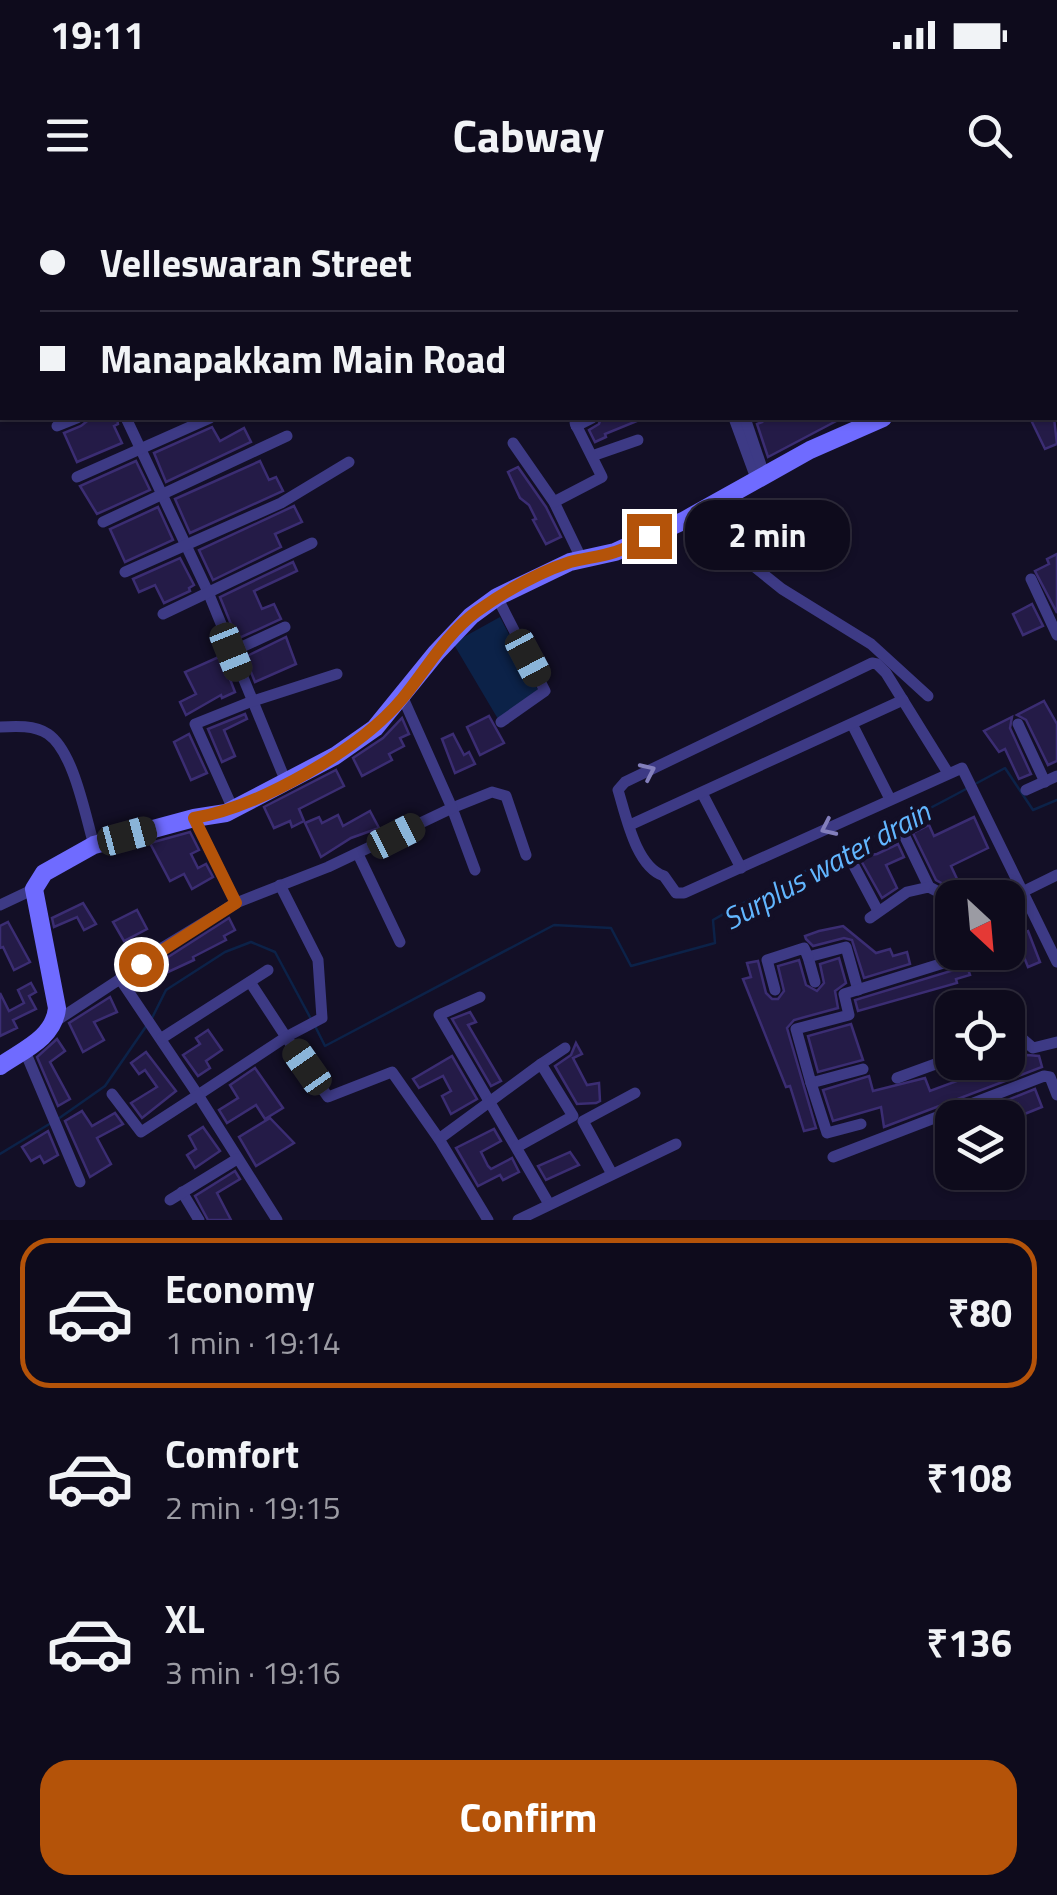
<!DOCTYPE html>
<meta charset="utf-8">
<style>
body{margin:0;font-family:"Titillium Web",sans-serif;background:#171425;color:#f1f3f6;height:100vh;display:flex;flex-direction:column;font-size:38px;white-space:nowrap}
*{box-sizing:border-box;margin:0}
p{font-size:32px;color:#9b9ba3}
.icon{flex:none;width:55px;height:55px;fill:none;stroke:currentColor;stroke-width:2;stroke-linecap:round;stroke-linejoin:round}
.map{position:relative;height:1020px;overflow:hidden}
.sheet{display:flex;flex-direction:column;background:#0e0b1c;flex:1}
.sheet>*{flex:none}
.hud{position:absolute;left:0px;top:0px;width:1058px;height:220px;box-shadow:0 2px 8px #0004,0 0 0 2px #2e2b3b;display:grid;align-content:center;height:220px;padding:0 40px;background:#0e0b1c}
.needle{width:65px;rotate:154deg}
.controls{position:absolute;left:935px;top:680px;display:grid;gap:20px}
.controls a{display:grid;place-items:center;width:90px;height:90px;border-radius:20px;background:#0e0b1c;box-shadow:0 2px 8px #0004,0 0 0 2px #2e2b3b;font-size:50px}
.end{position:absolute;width:45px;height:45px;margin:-22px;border:12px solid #b45309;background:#fff;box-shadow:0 0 0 5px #fff}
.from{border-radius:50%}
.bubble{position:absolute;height:70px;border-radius:30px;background:#0e0b1c;box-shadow:0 2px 8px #0004,0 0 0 2px #2e2b3b;font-size:32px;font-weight:700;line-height:70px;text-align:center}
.car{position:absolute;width:30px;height:60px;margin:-30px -15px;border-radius:12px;box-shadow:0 0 8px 2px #0007;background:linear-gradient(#222 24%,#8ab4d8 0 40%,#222 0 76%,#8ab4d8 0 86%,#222 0)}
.hud b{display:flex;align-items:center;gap:35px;height:95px;font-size:38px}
.hud b+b{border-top:2px solid #2e2b3b}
.hud i{width:25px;height:25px;background:#f1f3f6}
ul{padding:18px 0 0;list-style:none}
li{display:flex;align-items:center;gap:30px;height:150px;margin:0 20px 15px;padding:0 20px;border:5px solid transparent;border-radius:30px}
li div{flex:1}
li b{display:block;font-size:38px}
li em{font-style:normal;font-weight:700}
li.selected{border-color:#b45309}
li>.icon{width:90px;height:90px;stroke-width:1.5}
.primary-button{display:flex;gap:20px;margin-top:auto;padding:20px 40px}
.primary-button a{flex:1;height:115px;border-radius:30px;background:#b45309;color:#fff;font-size:40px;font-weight:700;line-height:115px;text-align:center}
.status{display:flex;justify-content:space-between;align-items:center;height:70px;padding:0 50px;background:#0e0b1c;direction:ltr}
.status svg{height:28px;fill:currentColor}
header{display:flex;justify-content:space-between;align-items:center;height:130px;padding:0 40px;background:#0e0b1c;font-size:45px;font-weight:700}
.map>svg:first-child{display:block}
</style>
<div class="status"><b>19:11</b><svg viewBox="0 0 49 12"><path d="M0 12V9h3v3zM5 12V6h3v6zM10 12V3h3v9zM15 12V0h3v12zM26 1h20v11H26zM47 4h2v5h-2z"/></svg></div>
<header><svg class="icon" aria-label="menu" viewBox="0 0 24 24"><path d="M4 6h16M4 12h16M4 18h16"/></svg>Cabway<svg class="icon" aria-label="search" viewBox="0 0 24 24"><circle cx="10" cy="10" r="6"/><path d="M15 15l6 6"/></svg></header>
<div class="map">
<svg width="1057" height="1020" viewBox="0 0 1057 1020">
<rect width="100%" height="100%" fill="#130f26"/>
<!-- water -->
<path fill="#0c2248" d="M500,417l38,73 -40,29 -45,-76z"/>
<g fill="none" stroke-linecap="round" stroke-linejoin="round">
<!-- stream -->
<g stroke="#0c2248" stroke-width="2.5">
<path d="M977,583l28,-15 28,42 24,-10"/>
<path d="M152,818l14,-28 59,-38 26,-10 24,10 36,67"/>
<path d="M315,826l10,20 229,-121 57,3 20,38 84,-23 -2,-23c82,-47 169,-85 253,-131"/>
<path d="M58,919l47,-33 42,-61"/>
<path d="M0,954l51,-31"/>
</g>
</g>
<!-- building -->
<g fill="#241b47" stroke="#3b2d73" stroke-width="2.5">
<path d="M91,218h26l1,6 -4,2 8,17 -45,19 -13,-29 17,-7z"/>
<path d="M601,218h41v1l-37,15 1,3 -11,5 -6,-12 10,-6z"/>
<path d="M760,218h82l-74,39 -11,-33 5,-2z"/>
<path d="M1036,218h18l3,26 -12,5 -14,-29z"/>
<path d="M212,227l8,14 24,-13 7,14 -85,40 -12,-29z"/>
<path d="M136,261l14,29 -53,24 -17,-28z"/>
<path d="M260,261l9,19 7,-3 7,14 -93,42 -15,-34z"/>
<path d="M518,267l28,40 15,30 -15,7 -13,-24 3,-1 -7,-14 -9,-7 -12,-26z"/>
<path d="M294,306l8,16 -27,12 6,13 -68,33 -14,-30z"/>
<path d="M158,307l15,33 -48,22 -15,-33z"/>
<path d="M1057,354v59l-22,-42 14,-7 -2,-5z"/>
<path d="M180,358l14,27 -5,3 1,3 -26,12 -9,-18 -16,7 -6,-13z"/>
<path d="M293,362l4,9 -43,20 8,18 12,-5 7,15 -44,20 -17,-42z"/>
<path d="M1032,404l11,22 -20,9 -10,-21z"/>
<path d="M286,437l10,27 -41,18 -10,-25z"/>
<path d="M221,456l14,36 -13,6 -1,-3 -35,20 -6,-13 16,-8 -11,-22z"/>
<path d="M1044,501l13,23v37l-9,4 -22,-45 -9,-5z"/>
<path d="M245,514l2,5 -23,11 11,26 -13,6 -14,-33z"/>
<path d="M489,516l15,27 -24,12 -13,-28z"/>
<path d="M1012,517l-2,11 21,46 -12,5 -14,-30 -6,3 -15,-21z"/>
<path d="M402,518l7,16 -9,4 4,8 -15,8 3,6 -30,16 -9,-18 30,-20z"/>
<path d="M189,534l18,39 -16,7 -17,-38z"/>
<path d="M453,534l11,21 5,-3 6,12 -20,9 -13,-34z"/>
<path d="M336,570l8,16 -45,23 5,12 -12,6 -2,-6 -16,7 -10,-21z"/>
<path d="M370,611l9,17 -28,10 -30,19 -16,-34 14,-6 3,6 16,-8 5,11z"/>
<path d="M974,617l14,31 -37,18 14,30 -29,-16 -23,-47 16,-8 5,11z"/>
<path d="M190,632l9,18 -8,4 7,14 8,-4 7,13 -21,12 -8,-15 -14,7 -20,-38z"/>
<path d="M898,644l6,13 -18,8 11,23 -15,10 -23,-41 18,-3z"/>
<path d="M83,703l13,21 -12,6 -7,-13 -23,10 -2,-9z"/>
<path d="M137,710l10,19 -23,12 -11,-19z"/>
<path d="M229,718l6,12 -11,6 2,4 -33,17 1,3 -39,18 -4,-10z"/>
<path d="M8,722l22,40 -16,8 -11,-23 -3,1v-22z"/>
<path d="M843,726l33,27 14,-4 3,7 14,-4 3,12 -46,14 -12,-38 -8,-2 -31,8 -7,-7 -1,-3 14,-5z"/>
<path d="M1028,731l12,31 -12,5 -8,-20 -5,2 -5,-11z"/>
<path d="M839,758l7,25 -11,8 3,17 -44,12 -7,8 29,100 -12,3 -14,-45 -4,1 -43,-108 8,-2 -4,-14 11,-2 8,32 6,6h6l6,-8 -6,-25 21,-6 7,25 11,6 7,-8 -4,-19z"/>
<path d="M967,766l3,9 -14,4 1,4 -99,28 -3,-11z"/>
<path d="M31,783l5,9 -7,4 7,13 -23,11 4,8 -17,8v-43l9,18 15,-8 -6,-13z"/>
<path d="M110,797l7,15 -23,10 10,18 -21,12 -14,-29z"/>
<path d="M470,812l6,10 -8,3 33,56 -10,5 -39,-67z"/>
<path d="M851,824l12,36 -45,12 -10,-36z"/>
<path d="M208,830l14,20 -16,11 4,7 -12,8 -15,-21 17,-11 -4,-6z"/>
<path d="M57,839l8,12 -15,11 20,37 -12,7 -21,-49z"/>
<path d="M576,843l6,11 -9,4 14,27 12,-2 1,18 -4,2 -19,1 -22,-38 16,-11z"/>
<path d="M146,852l30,39 -34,27 -11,-15 26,-16 -12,-17 -6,4 -8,-11z"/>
<path d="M1027,855l12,1 3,11 -158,60 -3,-20 -48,14 -10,-31 46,-14 4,15 52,-13 5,13z"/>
<path d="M452,856l25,43 -26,15 -9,-18 9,-5 -8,-15 -24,12 -6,-9z"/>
<path d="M255,868l28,40 -18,11 -9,-14 -29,18 -8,-13 19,-12 -8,-13z"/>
<path d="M1035,889l7,18 -20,8 -4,-11 -30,14h-26z"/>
<path d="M82,911l10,15 23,-13 8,11 -26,14 14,26 -21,13 -25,-56z"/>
<path d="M270,918l24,25 -38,23 -17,-29z"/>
<path d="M203,927l17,24 -25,17 -8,-13 9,-6 -7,-13z"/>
<path d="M494,929l7,12 -20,11 7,14 3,3 21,-11 7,14 -16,8 -3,-5 -22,11 -22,-38z"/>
<path d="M48,931l10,24 -14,8 -4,-7 -9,5 -9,-14z"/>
<path d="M570,952l9,13 -33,15 -8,-14z"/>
<path d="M235,971l5,8 -23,14 14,27h-23l-13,-24z"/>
</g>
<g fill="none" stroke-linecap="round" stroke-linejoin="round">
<!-- minor -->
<g stroke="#3d3a85" stroke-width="11">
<path d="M16,0l1,2"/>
<path d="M679,0v2"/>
<path d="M774,0v2"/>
<path d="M820,2l10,-2"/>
<path d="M0,47l2,-2"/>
<path d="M1055,123l2,5"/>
<path d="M126,218l82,174 78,190"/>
<path d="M734,218l22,60"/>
<path d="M745,218l19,56"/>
<path d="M57,226l20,-8"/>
<path d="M576,226l16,-8"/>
<path d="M513,243l41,59 28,58"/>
<path d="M592,256l46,-16"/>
<path d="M77,277l133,-59"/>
<path d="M554,302l48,-25 -27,-54"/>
<path d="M691,316l91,73 89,55 57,52"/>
<path d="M103,322l184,-86"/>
<path d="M125,372l156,-69 68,-41"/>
<path d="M1031,379l26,56"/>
<path d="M497,397l48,94 -44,31"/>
<path d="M163,414l149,-71"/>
<path d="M231,452l54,-25"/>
<path d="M852,524l38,75"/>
<path d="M1018,524l27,58"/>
<path d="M0,527c15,-1 35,-2 48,7 26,18 37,81 46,111"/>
<path d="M948,573l-62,-100 -9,-9 -5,-1 -247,119 -7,8c8,26 18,77 46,86l12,17h8l278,-125 95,194"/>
<path d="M1026,590l31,-14"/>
<path d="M702,593l39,75"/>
<path d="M233,609l-38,-85 55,-22 87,-28"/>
<path d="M194,618l42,85"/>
<path d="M630,625l273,-125"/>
<path d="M905,637l24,50"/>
<path d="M358,654l42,88"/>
<path d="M853,664l25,47"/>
<path d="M475,670l-23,-62 40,-16 14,4 20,59"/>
<path d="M1008,699l49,-24"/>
<path d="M0,705l34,-16"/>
<path d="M870,718l37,-26 22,-5 23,12"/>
<path d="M120,779l42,-31 74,-45 92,-36 124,-59 -49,-110"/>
<path d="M250,782l36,55 36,-19 -4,-58 -38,-75"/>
<path d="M815,782l-7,-25 38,-10 12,43"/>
<path d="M775,790l-8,-30 37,-12 4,9"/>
<path d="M480,797l-41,18 110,189"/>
<path d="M56,821l64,-42 78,116 88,-58 42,60 64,-25 47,67 49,81"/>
<path d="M162,838l106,-68"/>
<path d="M1008,838l11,-2 14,12 24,-6"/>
<path d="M24,849l56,133"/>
<path d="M541,864l24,-16"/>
<path d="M863,869l-52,14 -15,-54 53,-14 -5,-21 135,-42"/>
<path d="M897,878l55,-20"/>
<path d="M811,883l16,50 34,-9"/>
<path d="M112,894l29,38 57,-37 79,125"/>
<path d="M439,939l102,-75 32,52 -56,31"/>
<path d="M833,957l211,-81 6,1 7,18"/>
<path d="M612,974l-29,-53 52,-28"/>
<path d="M182,992l17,28"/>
<path d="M170,1000l67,-41"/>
<path d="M518,1020l158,-76"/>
</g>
<!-- secondary -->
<g stroke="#6f6bff" stroke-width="18">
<path d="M1055,150l2,-1"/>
<path d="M0,866c23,-16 54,-28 57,-58l-23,-119 10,-16 50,-28 100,-27 32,-5 109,-57 40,-28 61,-75 35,-37 26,-19 73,-35 45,-10 68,-31 127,-71 73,-32"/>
</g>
</g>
<!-- one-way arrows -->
<defs><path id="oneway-chevron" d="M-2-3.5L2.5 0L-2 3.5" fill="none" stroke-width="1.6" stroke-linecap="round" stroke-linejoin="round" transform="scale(2.5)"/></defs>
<g stroke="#837fbc">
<use href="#oneway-chevron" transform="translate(648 571) rotate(-25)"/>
<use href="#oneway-chevron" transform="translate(828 628) rotate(155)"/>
</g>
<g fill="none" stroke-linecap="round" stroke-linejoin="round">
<!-- route -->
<path stroke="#b45309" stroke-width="12" d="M141,764l95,-61 -42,-85c65,-11 165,-68 208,-119 24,-29 43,-64 74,-87 28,-20 61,-39 94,-50 14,-4 30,-5 45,-10 11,-3 23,-10 34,-16"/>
</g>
<g text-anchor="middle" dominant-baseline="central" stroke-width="8" stroke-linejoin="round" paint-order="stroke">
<!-- water labels -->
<g font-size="30" font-style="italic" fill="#62b6ff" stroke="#130f26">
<text transform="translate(826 665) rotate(-29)">Surplus water drain</text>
</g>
</g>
</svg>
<div class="controls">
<a><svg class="needle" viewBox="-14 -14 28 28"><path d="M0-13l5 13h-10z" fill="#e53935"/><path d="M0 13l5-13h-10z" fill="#9b9ba3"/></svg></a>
<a><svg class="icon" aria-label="locate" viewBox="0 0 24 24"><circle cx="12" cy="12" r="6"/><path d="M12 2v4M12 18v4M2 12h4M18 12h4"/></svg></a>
<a><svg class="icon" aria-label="layers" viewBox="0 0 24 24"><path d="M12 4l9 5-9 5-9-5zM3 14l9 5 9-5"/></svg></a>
</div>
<i class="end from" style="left:141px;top:764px"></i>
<i class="end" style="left:649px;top:336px"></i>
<div class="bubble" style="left:685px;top:300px;width:165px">2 min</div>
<i class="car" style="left:231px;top:452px;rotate:158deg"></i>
<i class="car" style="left:528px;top:458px;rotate:152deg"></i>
<i class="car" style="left:127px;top:636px;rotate:75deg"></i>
<i class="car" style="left:396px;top:636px;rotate:63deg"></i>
<i class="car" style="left:307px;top:867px;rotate:325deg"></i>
<div class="hud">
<b><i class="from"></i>Velleswaran Street</b>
<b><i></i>Manapakkam Main Road</b>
</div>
</div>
<section class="sheet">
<ul>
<li class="selected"><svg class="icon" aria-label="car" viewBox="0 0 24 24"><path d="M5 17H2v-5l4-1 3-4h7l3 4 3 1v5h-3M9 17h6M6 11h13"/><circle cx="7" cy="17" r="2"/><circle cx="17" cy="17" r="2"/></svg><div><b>Economy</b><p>1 min · 19:14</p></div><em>₹80</em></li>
<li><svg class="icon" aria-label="car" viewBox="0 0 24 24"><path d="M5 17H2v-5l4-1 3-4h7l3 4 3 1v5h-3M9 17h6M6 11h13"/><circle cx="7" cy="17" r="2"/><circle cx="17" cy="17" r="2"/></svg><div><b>Comfort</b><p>2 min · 19:15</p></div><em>₹108</em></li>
<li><svg class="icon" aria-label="car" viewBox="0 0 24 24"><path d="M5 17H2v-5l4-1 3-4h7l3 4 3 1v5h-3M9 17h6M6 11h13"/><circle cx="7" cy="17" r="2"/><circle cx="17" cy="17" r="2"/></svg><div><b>XL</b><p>3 min · 19:16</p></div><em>₹136</em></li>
</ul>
<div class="primary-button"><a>Confirm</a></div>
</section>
